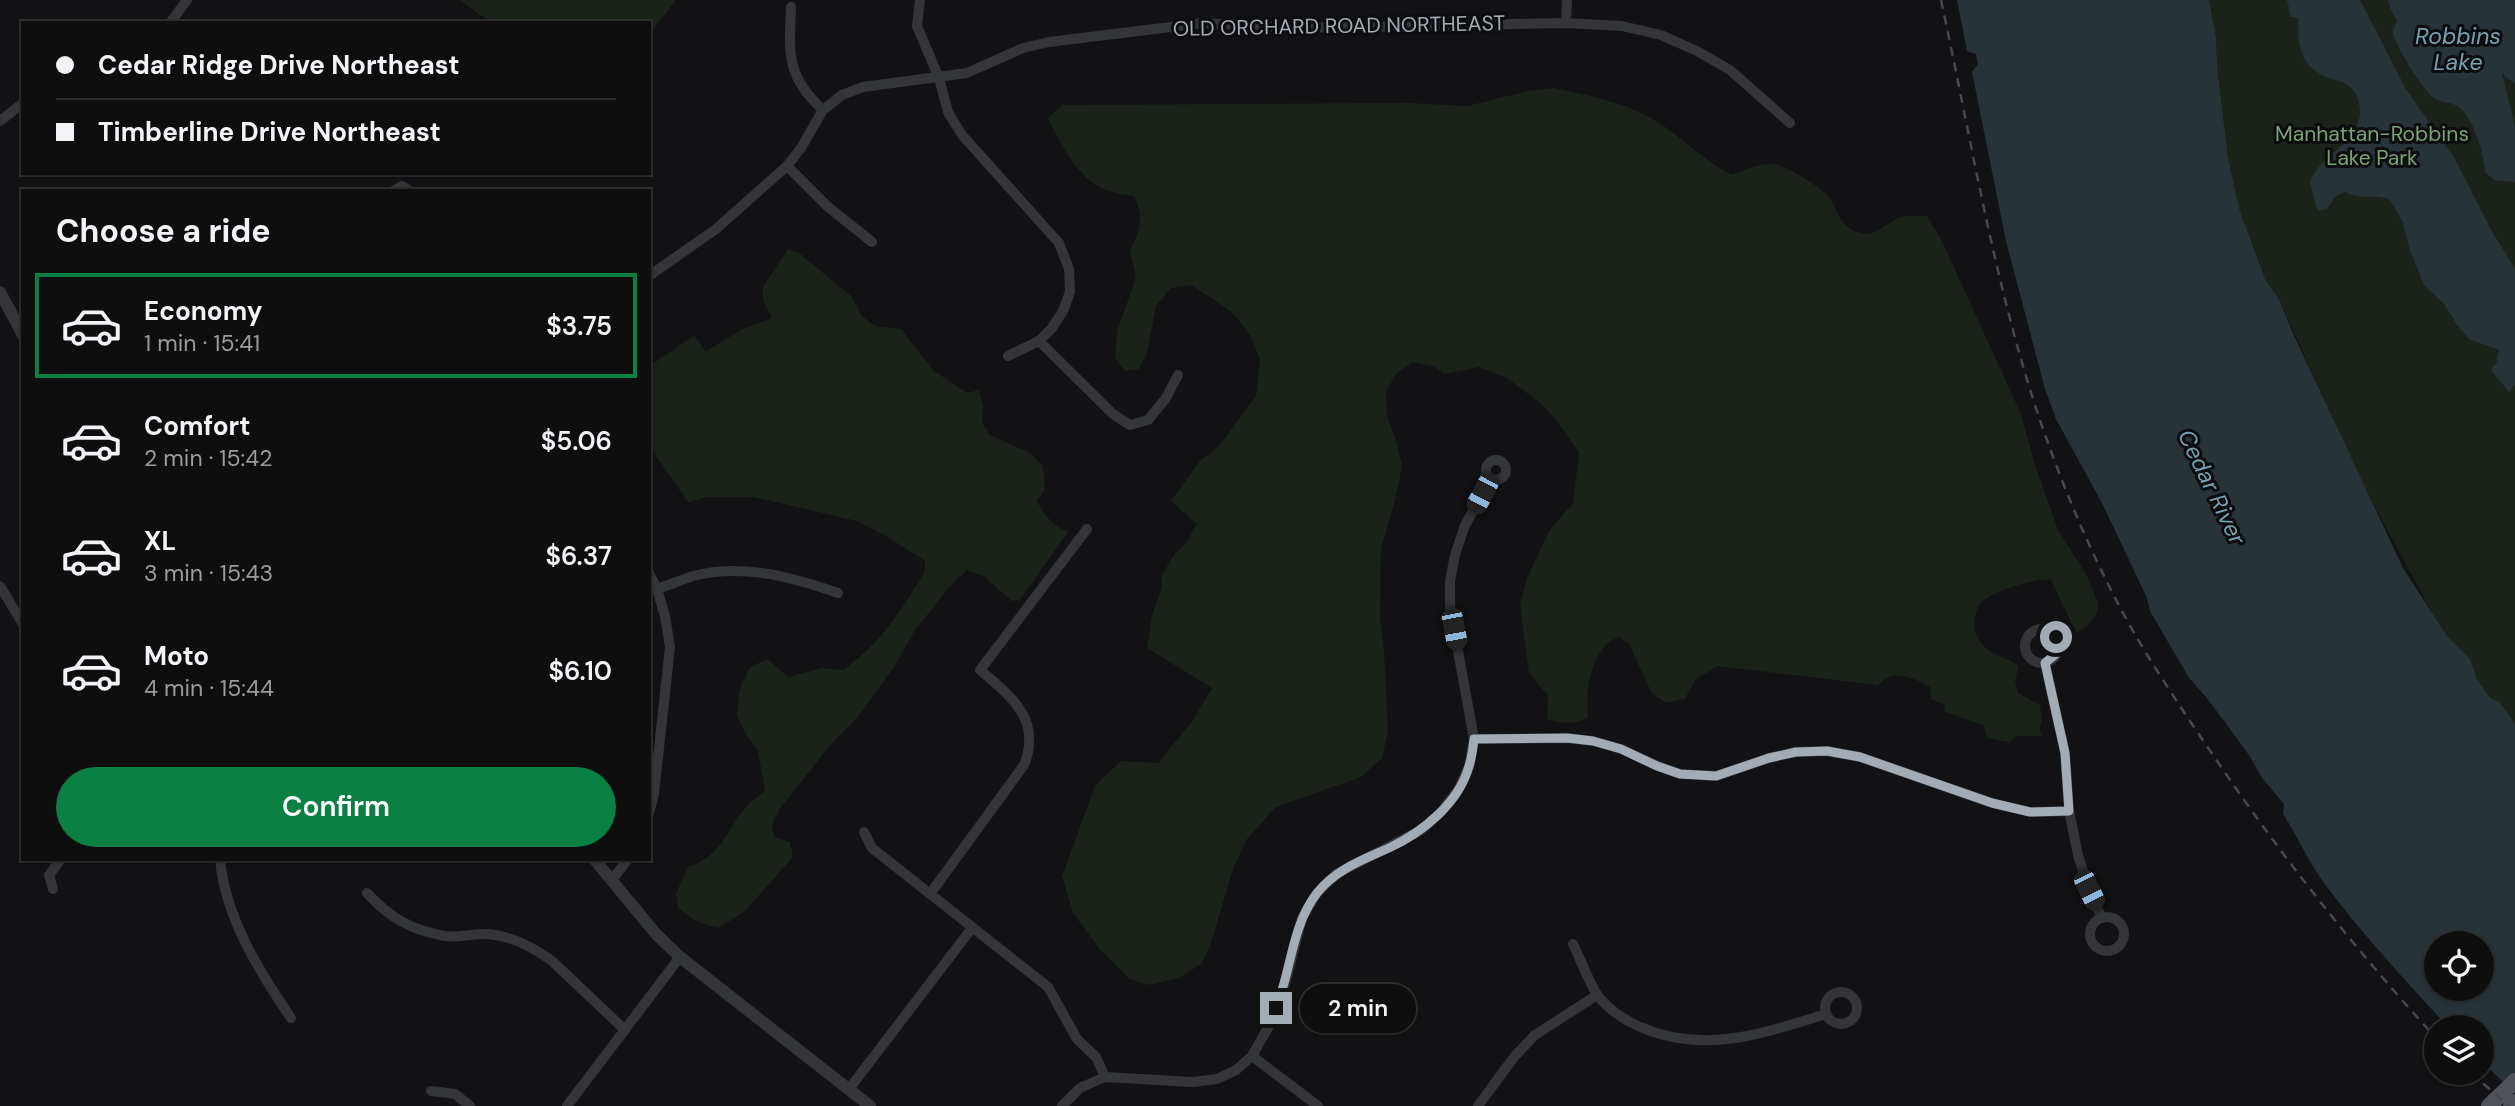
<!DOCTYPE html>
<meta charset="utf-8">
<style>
body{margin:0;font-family:"DM Sans",sans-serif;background:#1c1c1d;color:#f1f3f6;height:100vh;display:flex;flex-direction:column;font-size:26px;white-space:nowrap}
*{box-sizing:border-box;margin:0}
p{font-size:23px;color:#9b9c9e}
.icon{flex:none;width:38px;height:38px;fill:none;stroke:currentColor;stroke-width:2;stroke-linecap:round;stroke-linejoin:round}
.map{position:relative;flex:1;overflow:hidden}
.panel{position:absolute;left:21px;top:189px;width:630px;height:672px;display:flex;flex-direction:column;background:#0e0e0f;border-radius:0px;box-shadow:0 2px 5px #0004,0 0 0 2px #2e2e2f}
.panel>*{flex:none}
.hud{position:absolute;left:21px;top:21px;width:630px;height:154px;border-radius:0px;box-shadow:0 2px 5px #0004,0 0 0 2px #2e2e2f;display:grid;align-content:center;height:154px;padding:0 35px;background:#0e0e0f}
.fabs{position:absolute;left:2424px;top:931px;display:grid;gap:14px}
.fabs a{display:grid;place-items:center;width:70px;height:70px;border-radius:50%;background:#0e0e0f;box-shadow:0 2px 5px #0004,0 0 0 2px #2e2e2f;font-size:35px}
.end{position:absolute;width:32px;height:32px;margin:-16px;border:9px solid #a3abb5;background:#111;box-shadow:0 0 0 4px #111}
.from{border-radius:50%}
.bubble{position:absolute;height:49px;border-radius:24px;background:#0e0e0f;box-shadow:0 2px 5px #0004,0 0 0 2px #2e2e2f;font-size:23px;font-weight:600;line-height:49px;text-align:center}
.car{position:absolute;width:21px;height:42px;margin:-21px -10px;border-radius:9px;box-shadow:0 0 5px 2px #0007;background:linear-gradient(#222 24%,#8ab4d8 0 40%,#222 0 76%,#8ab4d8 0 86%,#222 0)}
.hud b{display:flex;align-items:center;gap:24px;height:66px;font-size:26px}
.hud b+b{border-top:2px solid #2e2e2f}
.hud i{width:18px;height:18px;background:#f1f3f6}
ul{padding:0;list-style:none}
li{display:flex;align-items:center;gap:21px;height:105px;margin:0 14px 10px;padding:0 21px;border:4px solid transparent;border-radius:0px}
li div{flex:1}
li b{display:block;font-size:26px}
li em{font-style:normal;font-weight:600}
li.on{border-color:#0b8043}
li>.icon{width:63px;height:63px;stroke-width:1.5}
h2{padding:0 35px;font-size:32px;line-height:84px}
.action{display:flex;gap:14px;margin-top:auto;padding:14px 35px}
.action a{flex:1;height:80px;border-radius:42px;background:#0b8043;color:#fff;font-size:28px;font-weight:600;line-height:80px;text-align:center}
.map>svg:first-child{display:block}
</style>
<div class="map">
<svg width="2515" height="1106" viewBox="0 0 2515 1106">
<rect width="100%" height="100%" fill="#121214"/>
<!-- green -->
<g fill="#1a221a">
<path d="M460,0h216l-27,35v-12h-158z"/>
<path d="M2209,0h306v724l-15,-22 -10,-4 -13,-19 -7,-20 -23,-23 -12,-18 -75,-139 -81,-180 -14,-20 -26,-71 -11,-50 -11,-93 -1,-28z"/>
<path d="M1553,88c35,7 72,14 103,33 26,16 47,39 75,54 13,-5 27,-12 41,-11 12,0 54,25 59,36 7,13 10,27 26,32 19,7 27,-9 44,-15 7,-2 18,-1 26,-1l14,23 80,175 14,51 23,65 28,44 12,29 -1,10 -9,13 -12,7 -25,-53c-13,-3 -56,11 -67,20 -11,8 -12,30 -5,40 9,16 27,16 40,26l-4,14 3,13 22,12 2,16 -3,7 3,8h-25l-8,6 -22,-4 -3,-12 -40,-15 1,-6 -14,-6 -1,-12c-16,-9 -38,-19 -52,-2l-161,-19 -22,14 -10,19 -19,4 -14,-9 -23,-50 -10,-7c-28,11 -34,52 -31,80 -13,9 -26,6 -41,2l1,-23 -19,-23 -9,-68 7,-27 22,-47 24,-28 6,-50 -16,-24 -20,-24 -35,-26 -29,-12 -34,7 -12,-8 -20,-4 -17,12 -10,18 1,24 9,24 6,26 -7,35 -14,47 -1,70 4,32 4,81 -6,27 -21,19 -85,30 -29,32 -13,27 -24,80 -9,18 -22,14 -30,7 -19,-6 -29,-28 -28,-38 -11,-37 33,-90 26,-25 37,2 35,-43 19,-32 -65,-40 5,-33 10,-27v-13l13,-22 9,-7 13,-22 -26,-23 29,-40 19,-15 37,-50 4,-37 -10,-24 -18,-23 -40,-27 -21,3 -15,18 -9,47 -8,16 -14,2 -10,-13 2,-27 19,-53 -6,-27c11,-22 14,-32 4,-55 -7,-1 -15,-2 -22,-4 -33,-9 -50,-46 -64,-74l14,-13 347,-2 58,3 61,-15z"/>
<path d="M788,249l11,4 52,43 11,20 13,10 26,3 33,42 33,22 12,-3 4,16 -1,17 8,12 40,18 13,13 2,23 -8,12c8,15 15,24 31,31l-48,68 -8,1 -29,-25 -16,-6 -16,15 -36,45 -21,37 -37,51 -25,25 -54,68 -6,15 2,11 16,5 3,15 -49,55 -26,16 -23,-7 -17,-13 -2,-15 12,-26c34,-12 36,-32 56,-58 6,-7 14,-12 21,-18l-7,-40 -13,-18 -8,-18 2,-24 10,-23 18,-9 22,18 33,-9 21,2c39,-28 58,-59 82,-99v-10l-39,-25 -29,-15 -103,-24h-46l-20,5 -39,-56v-80l45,-30 12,15 37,-22 29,-11 -9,-17v-14z"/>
</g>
<!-- water -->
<g fill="#283338" fill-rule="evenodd">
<path d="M1957,0h252l7,37 1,28 11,93 11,50 26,71 14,20 13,32 111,237 44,68 23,23 7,20 13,19 10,4 15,22v369l-33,-31v-35h-34c-42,-46 -86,-93 -124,-144 -16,-22 -26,-46 -41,-69l1,-10 -22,-26 -13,-23 -42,-57 -18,-20 -39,-67 -3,-13 -44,-93 -47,-86 -11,-30 -39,-148 -34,-169 6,-8 -2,-10 -9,-3zM2436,943h46v46h-46z"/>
<path d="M2287,0h73l46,89 49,70 36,71 24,39v115l-6,8 -18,-22 6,-8 2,-12 -30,-11 -12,-14 -12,-20 -21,-20 -14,-35 -8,-30 -13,-21c-19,-6 -25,2 -44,-7l-9,4 -9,13 -8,2 -3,-5 -6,-25c3,-4 5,-10 9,-14 19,-22 51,-36 38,-70 -5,-15 -18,-15 -30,-20 -26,-10 -31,-34 -28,-59l-8,-1z"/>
<path d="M2388,0h127v84l-13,-11 13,53v56l-21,-2 -9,-8c0,-16 -12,-54 -25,-64 -6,-6 -17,-5 -25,-9 -11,-7 -42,-56 -42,-68 1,-4 3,-7 4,-10l-7,-13z"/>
</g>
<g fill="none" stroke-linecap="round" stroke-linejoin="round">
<!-- minor -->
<g stroke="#333539" stroke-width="10">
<path d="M920,0l-3,26 22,52 9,34 14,23 97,108 10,26 1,23 -7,19 -11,17 -13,13 -31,15"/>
<path d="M791,7c-2,46 -5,70 32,103"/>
<path d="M170,23l17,-23"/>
<path d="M1566,23l1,-23"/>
<path d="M0,121l23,-18"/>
<path d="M787,166l40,40 45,36"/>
<path d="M393,191l9,-5 8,5"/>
<path d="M649,276l67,-47 71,-63 14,-18 22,-38 19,-15 21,-8 104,-14 56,-25 26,-6 154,-19 87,5 276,-5 56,3 39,9 36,16 33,19 60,53"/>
<path d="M1039,341l74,73 17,11 18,-5 18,-22 12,-23"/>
<circle cx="1496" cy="470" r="10"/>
<path d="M649,573l8,16 8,27 5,31 -16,147 -5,19"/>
<path d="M0,586l23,38"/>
<path d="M657,589c12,-4 24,-9 36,-13 49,-13 99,1 145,17"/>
<circle cx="2042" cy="646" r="17"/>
<path d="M2045,663l20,90 4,58 9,44 11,35 13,28"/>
<path d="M1474,739l93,-1 26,3 28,8 37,17 22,8 36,2 53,-18 27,-6 31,-1 33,6 132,46 38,9 39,-1"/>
<path d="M864,832l8,16 176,139 29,52 19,18 9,20"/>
<path d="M220,859c5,58 39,112 71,159"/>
<path d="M612,880l16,-21"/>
<path d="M53,889l-4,-14 12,-16"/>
<path d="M367,893c23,25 44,37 78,43 14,2 29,-3 43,-2 24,2 45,13 64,27l73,69"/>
<path d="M930,894l94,-129c18,-45 -12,-68 -44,-95l107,-141"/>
<circle cx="2107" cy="934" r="17"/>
<path d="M1573,944c8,16 14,34 23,49 9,14 27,26 42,33 65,29 123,8 188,-12"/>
<circle cx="1841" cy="1008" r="16"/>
<path d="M1252,1056l66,50"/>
<path d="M849,1089l123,-161"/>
<path d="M431,1091l24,3 15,12"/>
<path d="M567,1106l113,-149"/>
<path d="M1062,1106l18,-18 25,-11 88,5 24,-3 19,-9 16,-14 18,-32 13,-32 19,-74 15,-25 19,-19 85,-44 20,-18 17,-22 11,-23 5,-28 -24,-132v-26l5,-26 10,-30 27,-46"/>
<path d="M1478,1106l36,-49 21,-22 62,-40"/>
</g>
<!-- tertiary -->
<g stroke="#333539" stroke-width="12">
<path d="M0,292l23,43"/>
<path d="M594,859l62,75 24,23 190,149"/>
</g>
<!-- primary -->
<g stroke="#4f5258" stroke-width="16">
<path d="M2489,1106l26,-25"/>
<path d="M2511,1106l4,-4"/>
</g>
<!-- rail -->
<g stroke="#46494e" stroke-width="2.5" stroke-dasharray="9 7" stroke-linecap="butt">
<path d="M1941,0c31,143 54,290 102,429 27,77 61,155 103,224 29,47 60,92 91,137 61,87 127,169 199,248"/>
<path d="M2471,1073l38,33"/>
</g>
</g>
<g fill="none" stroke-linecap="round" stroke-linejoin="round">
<!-- route -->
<path stroke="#a3abb5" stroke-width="9" d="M1276,1008c15,-37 16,-83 41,-115 19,-24 46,-33 72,-45 34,-16 70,-45 80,-82 3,-9 4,-18 5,-27l93,-1 26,3 28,8 36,17 23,8 36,2 53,-18 27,-6 31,-1 33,6 132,46 38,9 39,-1 -4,-58 -20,-90 12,-10 -1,-16"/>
</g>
<g text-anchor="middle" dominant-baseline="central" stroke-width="6" stroke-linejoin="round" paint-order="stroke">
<!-- street labels -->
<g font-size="21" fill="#a3abb5" stroke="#0d0d0f">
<text transform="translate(1339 26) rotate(-1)">OLD ORCHARD ROAD NORTHEAST</text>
</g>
<!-- park labels -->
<g font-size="21" fill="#7ca178" stroke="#0d0d0f">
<text x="2372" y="134">Manhattan-Robbins<tspan x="2372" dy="24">Lake Park</tspan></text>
</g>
<!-- water labels -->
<g font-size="23" font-style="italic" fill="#77a0b3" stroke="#0d0d0f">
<text x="2458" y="36">Robbins<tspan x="2458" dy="26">Lake</tspan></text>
<text transform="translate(2212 487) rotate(64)">Cedar River</text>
</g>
</g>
</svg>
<div class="fabs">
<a><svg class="icon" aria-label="locate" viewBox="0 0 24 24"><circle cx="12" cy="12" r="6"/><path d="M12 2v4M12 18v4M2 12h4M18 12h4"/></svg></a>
<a><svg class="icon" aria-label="layers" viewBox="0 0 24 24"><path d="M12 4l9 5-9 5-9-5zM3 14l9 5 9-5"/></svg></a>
</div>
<i class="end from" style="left:2056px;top:637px"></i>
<i class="end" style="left:1276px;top:1008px"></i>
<div class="bubble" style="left:1300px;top:984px;width:116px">2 min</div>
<i class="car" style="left:1482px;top:494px;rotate:208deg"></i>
<i class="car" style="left:1454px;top:629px;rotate:169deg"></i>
<i class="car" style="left:2089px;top:890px;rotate:154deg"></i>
<div class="hud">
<b><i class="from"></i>Cedar Ridge Drive Northeast</b>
<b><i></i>Timberline Drive Northeast</b>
</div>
<section class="panel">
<h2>Choose a ride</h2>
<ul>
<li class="on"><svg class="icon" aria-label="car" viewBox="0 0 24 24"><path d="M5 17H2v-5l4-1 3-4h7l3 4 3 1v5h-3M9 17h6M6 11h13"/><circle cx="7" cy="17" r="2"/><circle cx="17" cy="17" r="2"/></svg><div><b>Economy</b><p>1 min · 15:41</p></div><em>$3.75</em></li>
<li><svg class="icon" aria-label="car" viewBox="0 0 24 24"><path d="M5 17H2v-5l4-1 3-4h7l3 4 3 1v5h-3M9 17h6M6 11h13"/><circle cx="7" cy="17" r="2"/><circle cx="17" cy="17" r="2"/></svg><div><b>Comfort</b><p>2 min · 15:42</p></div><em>$5.06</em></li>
<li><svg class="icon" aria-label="car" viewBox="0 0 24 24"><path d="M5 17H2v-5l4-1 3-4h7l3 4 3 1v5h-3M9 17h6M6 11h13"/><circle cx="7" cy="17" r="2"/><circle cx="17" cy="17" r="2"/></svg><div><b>XL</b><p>3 min · 15:43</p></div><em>$6.37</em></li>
<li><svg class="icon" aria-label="car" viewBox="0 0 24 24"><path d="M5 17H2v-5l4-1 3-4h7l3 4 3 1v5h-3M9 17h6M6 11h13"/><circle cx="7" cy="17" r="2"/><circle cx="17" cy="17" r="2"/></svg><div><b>Moto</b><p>4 min · 15:44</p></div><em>$6.10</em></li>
</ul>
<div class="action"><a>Confirm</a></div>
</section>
</div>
